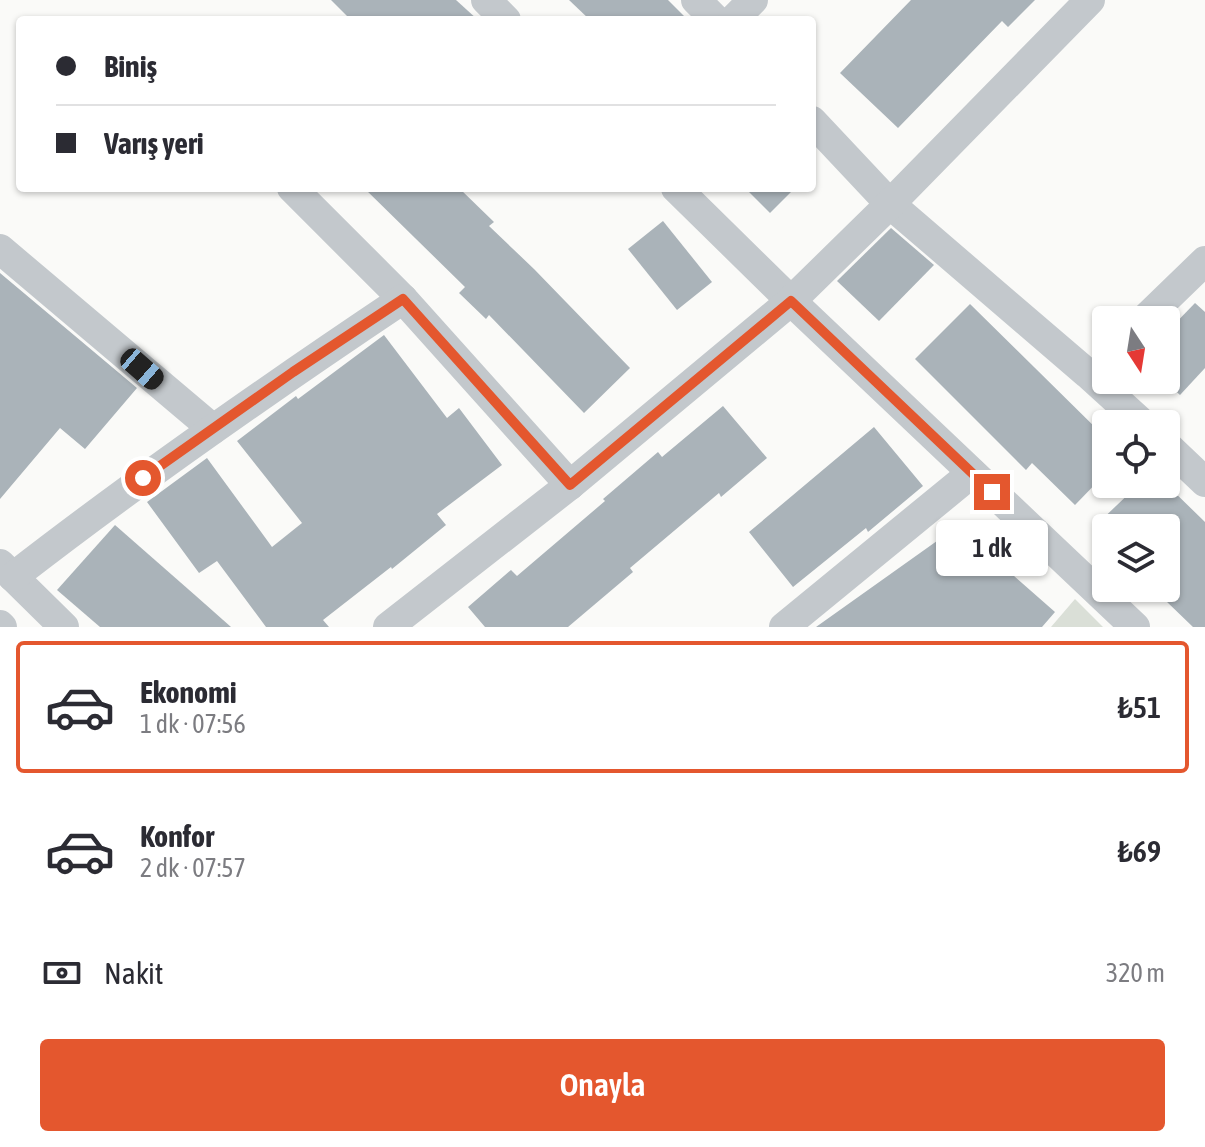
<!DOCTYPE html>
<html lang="tr">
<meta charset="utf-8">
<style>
body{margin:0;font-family:"Asap Condensed",sans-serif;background:#f7f7f7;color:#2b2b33;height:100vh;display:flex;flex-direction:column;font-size:30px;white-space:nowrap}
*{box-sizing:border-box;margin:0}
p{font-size:26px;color:#7c7c81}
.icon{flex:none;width:44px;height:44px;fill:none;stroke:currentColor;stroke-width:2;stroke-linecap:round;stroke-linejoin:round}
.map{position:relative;height:627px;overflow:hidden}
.details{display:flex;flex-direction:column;background:#fff;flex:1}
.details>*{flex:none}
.hud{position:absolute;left:16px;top:16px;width:800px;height:176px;border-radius:8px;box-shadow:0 2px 6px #0004;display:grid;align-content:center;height:176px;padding:0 40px;background:#fff}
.needle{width:52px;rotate:168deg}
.tools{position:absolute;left:1092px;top:306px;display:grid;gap:16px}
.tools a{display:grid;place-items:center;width:88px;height:88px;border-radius:8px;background:#fff;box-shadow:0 2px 6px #0004;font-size:40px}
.end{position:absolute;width:36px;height:36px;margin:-18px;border:10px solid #e4572e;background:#fff;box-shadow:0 0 0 4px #fff}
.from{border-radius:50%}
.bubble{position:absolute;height:56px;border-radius:8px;background:#fff;box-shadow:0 2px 6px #0004;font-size:26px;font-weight:600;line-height:56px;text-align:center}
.car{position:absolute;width:24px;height:48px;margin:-24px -12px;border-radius:10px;box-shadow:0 0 6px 2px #0007;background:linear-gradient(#222 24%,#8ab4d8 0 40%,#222 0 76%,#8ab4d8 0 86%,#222 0)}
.hud b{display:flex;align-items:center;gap:28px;height:76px;font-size:30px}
.hud b+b{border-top:2px solid #e1e1e2}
.hud i{width:20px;height:20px;background:#2b2b33}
ul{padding:14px 0 0;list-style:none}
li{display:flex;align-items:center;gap:24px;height:132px;margin:0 16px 12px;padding:0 24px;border:4px solid transparent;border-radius:8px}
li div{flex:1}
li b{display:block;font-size:30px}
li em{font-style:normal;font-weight:600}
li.selected{border-color:#e4572e}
li>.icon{width:72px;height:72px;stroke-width:1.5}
.pay{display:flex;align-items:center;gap:20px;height:88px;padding:0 40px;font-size:30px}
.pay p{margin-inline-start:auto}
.button{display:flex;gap:16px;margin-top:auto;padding:16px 40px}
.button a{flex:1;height:92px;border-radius:8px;background:#e4572e;color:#fff;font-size:32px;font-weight:600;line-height:92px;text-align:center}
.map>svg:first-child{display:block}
</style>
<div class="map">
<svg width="1205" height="627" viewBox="0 0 1205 627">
<rect width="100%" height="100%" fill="#fafaf8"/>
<!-- green -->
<path fill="#dadfd7" d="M1075,599l28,28h-52z"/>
<!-- building -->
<g fill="#aab3b9">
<path d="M331,0h125l22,20h-127z"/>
<path d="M569,0h99l20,20h-98z"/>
<path d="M911,0h124l-27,27 -6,-6 -104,107 -58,-55z"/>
<path d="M364,188h95l35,34 -5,4 45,43 96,99 -46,45 -95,-98 -3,4 -27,-26 6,-6z"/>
<path d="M745,188h50l-25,25z"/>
<path d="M663,221l49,61 -35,28 -49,-61z"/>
<path d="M891,228l43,37 -55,56 -42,-40z"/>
<path d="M0,273l137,115 -52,61 -25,-21 -60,71z"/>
<path d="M1195,303l10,9v56l-25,27 -14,-13v-49z"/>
<path d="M970,304l136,134v35l-31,32 -43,-42 -6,7 -111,-111z"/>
<path d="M384,335l63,83 12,-10 43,57 -65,49 9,11 -54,44 -1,-2 -68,53 6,7h-63l-49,-66 -18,12 -52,-71 60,-44 65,89 30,-24 -65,-82 59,-45 2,3z"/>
<path d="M723,406l44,52 -46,39 -2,-4 -89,75 3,4 -65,55h-83l-17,-20 43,-37 6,6 88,-75 -2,-2 55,-47 4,5z"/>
<path d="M874,427l49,59 -55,46 -2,-4 -73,59 -44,-55z"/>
<path d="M1139,484h27l39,38v105h-12l-27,-26v-73h-73z"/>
<path d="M965,521l31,39 59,52 -13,15h-226z"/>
<path d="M115,525l81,71 35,31h-131l-43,-37z"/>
</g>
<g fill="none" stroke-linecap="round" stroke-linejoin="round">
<!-- minor -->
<g stroke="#c3c8cc" stroke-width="30">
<path d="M486,0l20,20"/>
<path d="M696,0l20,20"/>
<path d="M733,20l20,-20"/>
<path d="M812,121l78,83 198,170 55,50"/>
<path d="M292,188l111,111 167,186"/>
<path d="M676,188l115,113 344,326"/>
<path d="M0,249l213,180"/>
<path d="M1144,320l61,-59"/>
<path d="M1166,445l39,37"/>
<path d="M0,564l64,63"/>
<path d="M13,577c126,-98 257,-189 390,-278"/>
<path d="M0,625l2,2"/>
<path d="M388,627l182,-142 221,-184 99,-97 200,-204"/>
<path d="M784,627l188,-154"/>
</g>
</g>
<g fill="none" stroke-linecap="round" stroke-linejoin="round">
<!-- route -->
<path stroke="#e4572e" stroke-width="10" d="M143,478l150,-106 110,-73 167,186 221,-184 201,191"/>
</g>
</svg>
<div class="tools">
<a><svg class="needle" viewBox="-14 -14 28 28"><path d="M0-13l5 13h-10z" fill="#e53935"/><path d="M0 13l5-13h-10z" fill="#7c7c81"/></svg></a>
<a><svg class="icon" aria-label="locate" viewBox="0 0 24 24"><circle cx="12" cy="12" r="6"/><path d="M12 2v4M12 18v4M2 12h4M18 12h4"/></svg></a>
<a><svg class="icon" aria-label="layers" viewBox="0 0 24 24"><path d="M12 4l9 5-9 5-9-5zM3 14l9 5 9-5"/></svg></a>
</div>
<i class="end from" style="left:143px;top:478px"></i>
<i class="end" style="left:992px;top:492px"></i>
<div class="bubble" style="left:936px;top:520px;width:112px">1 dk</div>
<i class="car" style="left:142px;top:369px;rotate:131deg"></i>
<div class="hud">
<b><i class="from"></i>Biniş</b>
<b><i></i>Varış yeri</b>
</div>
</div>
<section class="details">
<ul>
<li class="selected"><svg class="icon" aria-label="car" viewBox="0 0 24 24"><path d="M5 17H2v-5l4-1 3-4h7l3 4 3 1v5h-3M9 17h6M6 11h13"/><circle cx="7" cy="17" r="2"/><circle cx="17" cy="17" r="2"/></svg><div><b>Ekonomi</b><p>1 dk · 07:56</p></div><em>₺51</em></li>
<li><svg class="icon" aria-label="car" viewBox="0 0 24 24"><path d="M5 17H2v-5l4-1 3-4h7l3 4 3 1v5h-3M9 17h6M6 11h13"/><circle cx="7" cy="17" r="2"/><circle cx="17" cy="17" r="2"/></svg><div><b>Konfor</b><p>2 dk · 07:57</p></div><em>₺69</em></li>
</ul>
<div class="pay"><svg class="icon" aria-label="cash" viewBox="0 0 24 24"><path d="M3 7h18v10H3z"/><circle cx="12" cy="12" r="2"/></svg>Nakit<p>320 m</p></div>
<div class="button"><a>Onayla</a></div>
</section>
